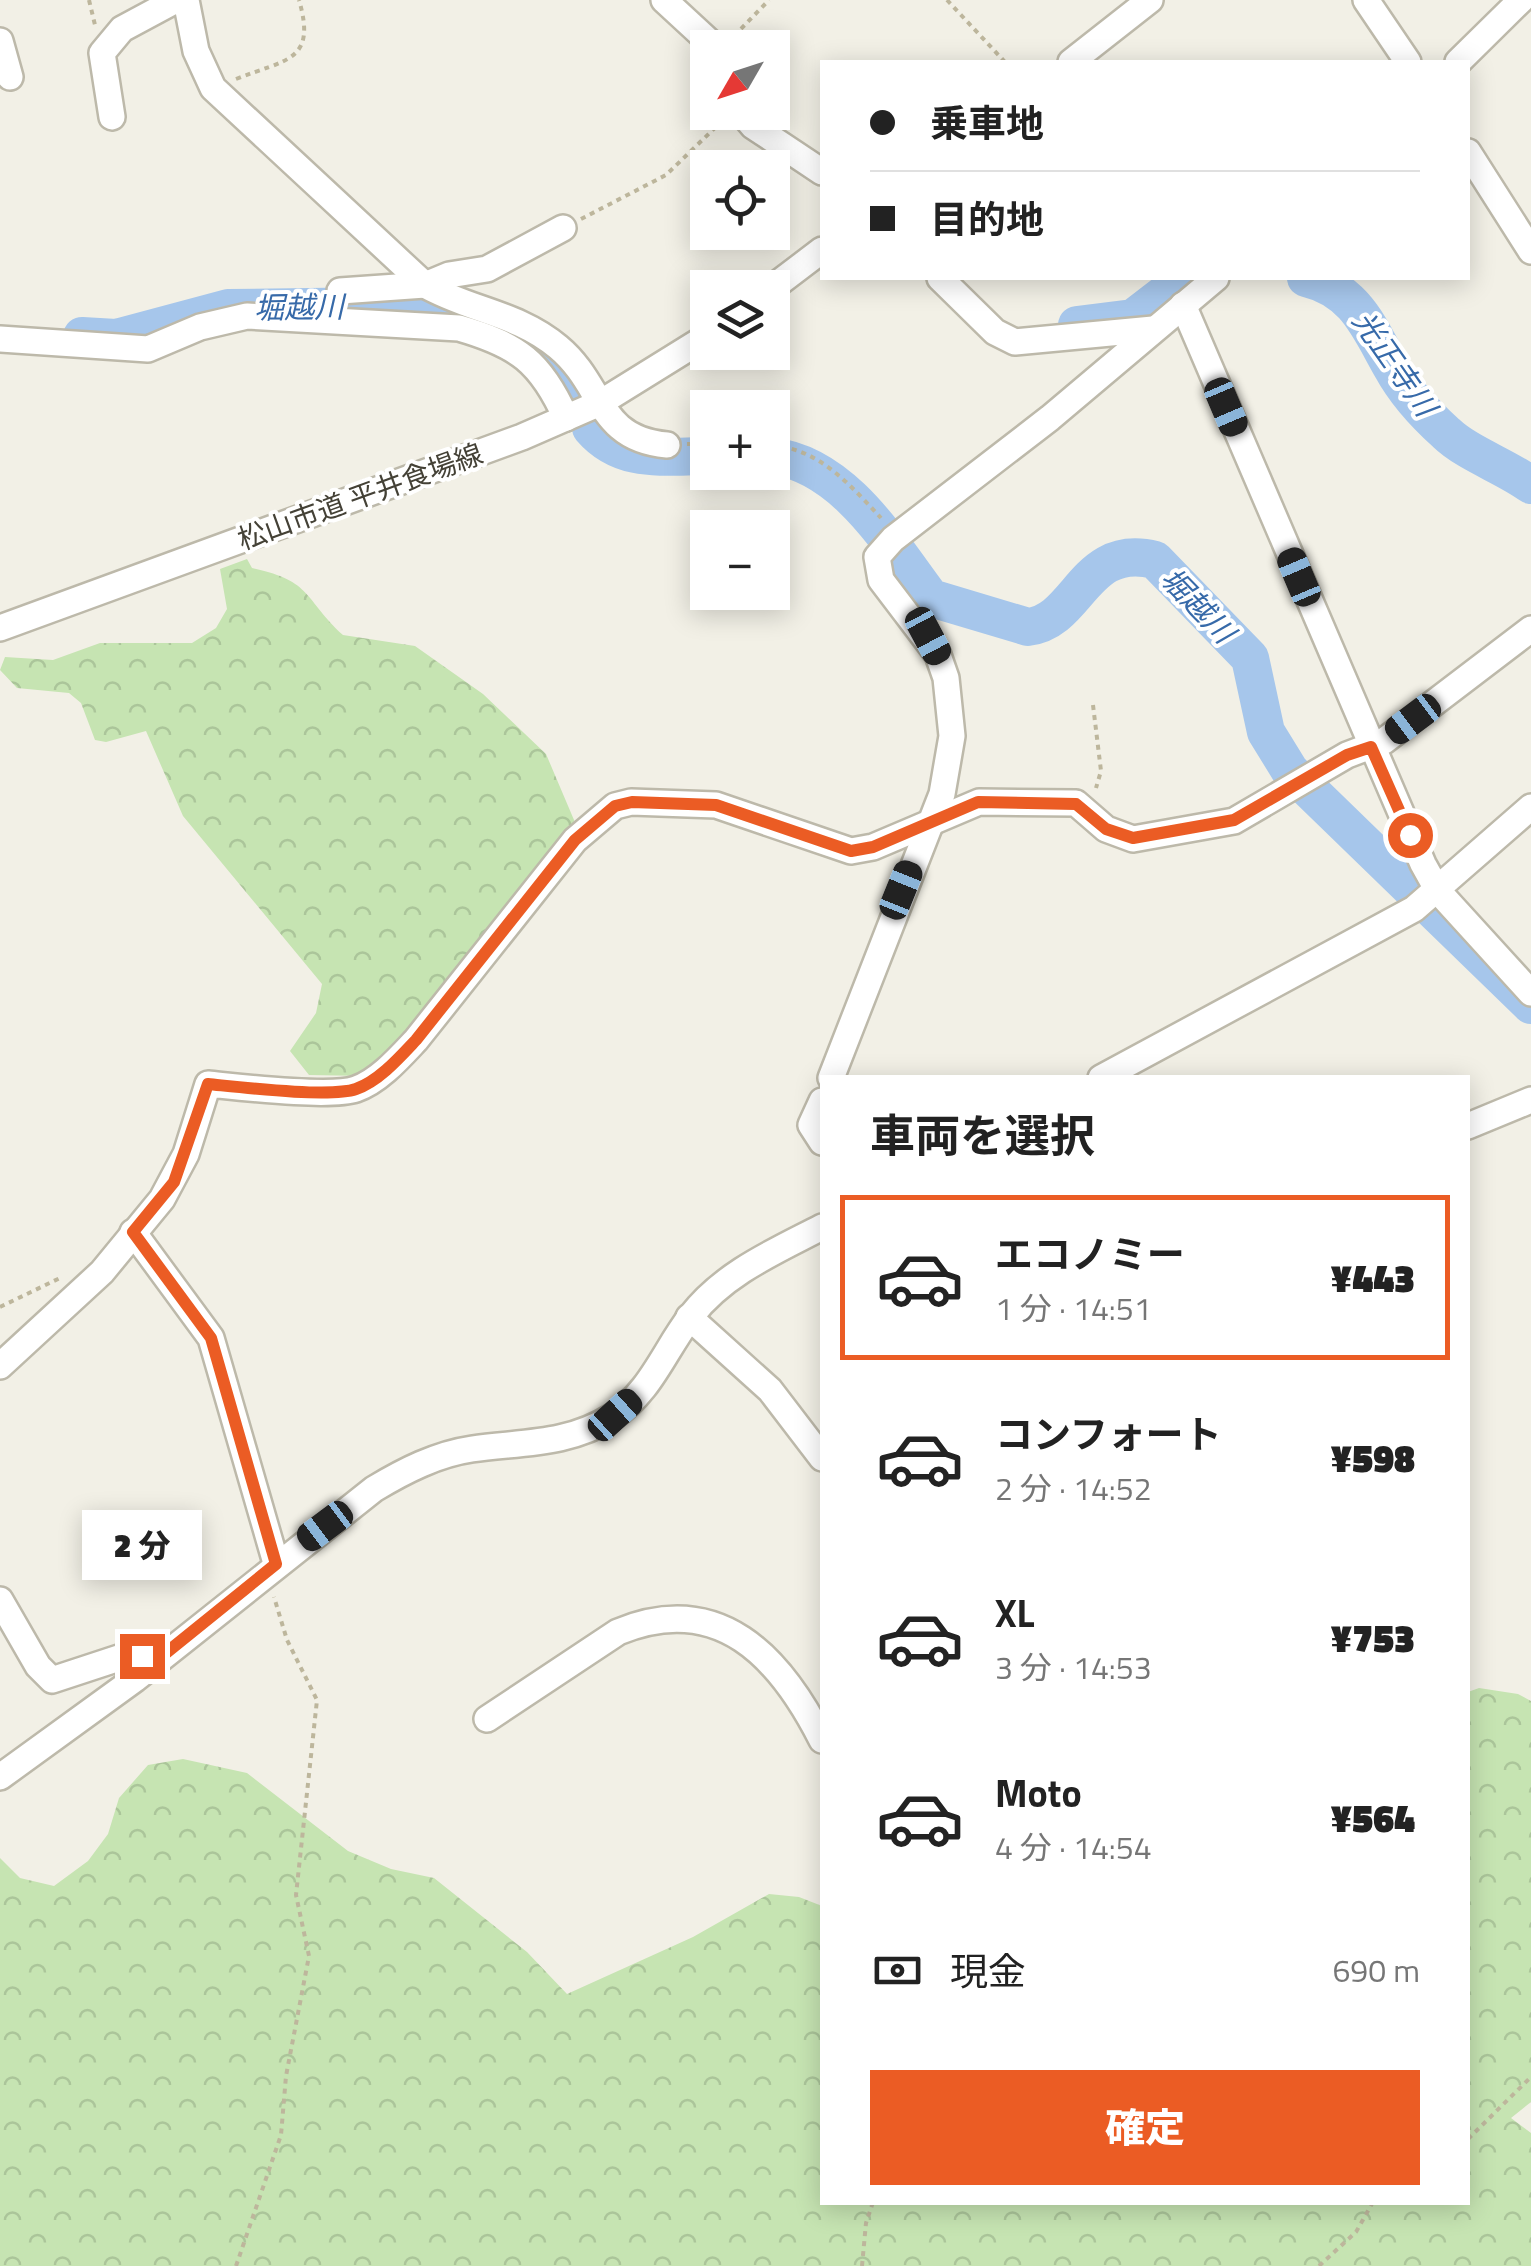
<!DOCTYPE html>
<html lang="ja">
<meta charset="utf-8">
<style>
body{margin:0;font-family:"Titillium Web","Noto Sans JP",sans-serif;background:#f2f2f2;color:#222;height:100vh;display:flex;flex-direction:column;font-size:38px;white-space:nowrap}
*{box-sizing:border-box;margin:0}
p{font-size:32px;color:#767676}
.icon{flex:none;width:55px;height:55px;fill:none;stroke:currentColor;stroke-width:2;stroke-linecap:round;stroke-linejoin:round}
.map{position:relative;flex:1;overflow:hidden}
.panel{position:absolute;left:820px;top:1075px;width:650px;height:1130px;display:flex;flex-direction:column;background:#fff;border-radius:0px;box-shadow:0 5px 25px #0003}
.panel>*{flex:none}
.hud{position:absolute;left:820px;top:60px;width:650px;height:220px;border-radius:0px;box-shadow:0 5px 25px #0003;display:grid;align-content:center;height:220px;padding:0 50px;background:#fff}
.needle{width:65px;rotate:231deg}
.fabs{position:absolute;left:690px;top:30px;display:grid;gap:20px}
.fabs a{display:grid;place-items:center;width:100px;height:100px;border-radius:0px;background:#fff;box-shadow:0 5px 25px #0003;font-size:50px}
.end{position:absolute;width:45px;height:45px;margin:-22px;border:12px solid #eb5c24;background:#fff;box-shadow:0 0 0 5px #fff}
.from{border-radius:50%}
.bubble{position:absolute;height:70px;border-radius:0px;background:#fff;box-shadow:0 5px 25px #0003;font-size:32px;font-weight:800;line-height:70px;text-align:center}
.car{position:absolute;width:30px;height:60px;margin:-30px -15px;border-radius:12px;box-shadow:0 0 8px 2px #0007;background:linear-gradient(#222 24%,#8ab4d8 0 40%,#222 0 76%,#8ab4d8 0 86%,#222 0)}
.hud b{display:flex;align-items:center;gap:35px;height:95px;font-size:38px}
.hud b+b{border-top:2px solid #e0e0e0}
.hud i{width:25px;height:25px;background:#222}
ul{padding:0;list-style:none}
li{display:flex;align-items:center;gap:30px;height:165px;margin:0 20px 15px;padding:0 30px;border:5px solid transparent;border-radius:0px}
li div{flex:1}
li b{display:block;font-size:38px}
li em{font-style:normal;font-weight:800}
li.current{border-color:#eb5c24}
li>.icon{width:90px;height:90px;stroke-width:1.5}
h2{padding:0 50px;font-size:45px;line-height:120px}
.pay{display:flex;align-items:center;gap:25px;height:110px;padding:0 50px;font-size:38px}
.pay p{margin-inline-start:auto}
.button{display:flex;gap:20px;margin-top:auto;padding:20px 50px}
.button a{flex:1;height:115px;border-radius:0px;background:#eb5c24;color:#fff;font-size:40px;font-weight:800;line-height:115px;text-align:center}
.map>svg:first-child{display:block}
</style>
<div class="map">
<svg width="1531" height="2266" viewBox="0 0 1531 2266">
<defs>
<pattern id="forest-crowns" width="20" height="18" patternUnits="userSpaceOnUse" patternTransform="scale(2.5)"><rect width="20" height="18" fill="#c6e4b2"/><path d="M2 6a3 3 0 1 1 6 0M12 15a3 3 0 1 1 6 0" fill="none" stroke="#abc59a"/></pattern>
</defs>
<rect width="100%" height="100%" fill="#f2f0e6"/>
<!-- forest -->
<g fill="url(#forest-crowns)">
<path d="M247,559l5,9c61,13 51,30 91,67l72,11 68,48 63,60 31,73 -163,205 -49,44 -56,-1 -19,-24 26,-38 6,-29 -139,-168 -37,-85 -40,11 -11,-2 -14,-37 -12,-10 -52,-5 -17,-18 5,-13 48,3 47,-17h92l24,-15 11,-19 -7,-40z"/>
<path d="M1479,1688l39,6 13,7v401l-20,16 20,15v133h-1531v-408l20,20 34,8 34,-25 20,-27 11,-36 29,-33 35,-6 64,14 101,78 43,18 43,9 93,74 40,42 126,-57 76,-43 30,3 23,9v296h646v-510z"/>
</g>
<g fill="none" stroke-linecap="round" stroke-linejoin="round">
<!-- river -->
<g stroke="#a6c6eb" stroke-width="38">
<path d="M1306,278c50,12 63,50 86,90 13,24 34,47 54,65 22,21 59,33 85,52"/>
<path d="M1077,325l56,-7 52,-40"/>
<path d="M82,336l34,2 112,-30 154,-2 103,17 26,11 42,29 19,32"/>
<path d="M591,428c31,36 72,28 117,28"/>
<path d="M772,456c73,9 118,88 159,142l97,29c52,-6 55,-85 127,-67l95,98 16,74 24,39 241,234"/>
</g>
<defs>
<g id="minor">
<path d="M186,0l10,51 17,37 212,197c43,25 93,28 133,62 46,38 39,92 109,98"/>
<path d="M664,0l52,48"/>
<path d="M1366,0l42,62"/>
<path d="M0,41l10,36"/>
<path d="M1071,62l79,-62"/>
<path d="M1458,62l63,-62"/>
<path d="M741,112l12,14 69,46"/>
<path d="M112,117l-10,-64 20,-24 54,-29"/>
<path d="M1468,152l63,99"/>
<path d="M940,278l55,54 20,10 138,-13"/>
<path d="M772,288l50,-38"/>
<path d="M340,291l85,-6 24,-10 38,-6 76,-41"/>
<path d="M1183,305l240,559 15,27 93,102"/>
<path d="M0,339l148,10 52,-22 47,-11 212,12c59,17 82,34 107,90"/>
<path d="M0,628l522,-191 78,-34 108,-67"/>
<path d="M831,1078l111,-284 10,-58 -6,-58 -8,-23 -57,-75 -4,-23 16,-18 157,-121 166,-140"/>
<path d="M1101,1078l313,-169 117,-102"/>
<path d="M822,1101l-11,24 11,17"/>
<path d="M1468,1126l63,-26"/>
<path d="M133,1232l78,106 65,225"/>
<path d="M689,1317l81,73 52,68"/>
<path d="M0,1366l102,-94 60,-73 24,-45 22,-70c31,3 122,14 148,5 23,-8 44,-32 60,-49l159,-200 40,-34 16,-4 85,3 135,46 22,-4 106,-45 97,1 30,26 27,10 101,-18 113,-66 37,-14 147,-112"/>
<path d="M0,1600l38,66 14,14 70,-23 35,4"/>
<path d="M487,1719l131,-87c101,-42 162,25 204,108"/>
<path d="M0,1777l135,-98 239,-190c30,-18 63,-35 98,-40 49,-7 96,-4 140,-32 39,-25 52,-66 79,-101 33,-43 85,-65 131,-89"/>
</g>
</defs>
<!-- minor casing -->
<use href="#minor" stroke="#bdb9aa" stroke-width="30"/>
<!-- path -->
<g stroke="#bdb69c" stroke-width="4" stroke-dasharray="5 5" stroke-linecap="butt">
<path d="M89,0l6,25"/>
<path d="M947,0l58,62"/>
<path d="M734,36l35,-36"/>
<path d="M236,79c50,-20 81,-17 63,-79"/>
<path d="M581,219l85,-44 54,-52"/>
<path d="M687,444h21"/>
<path d="M772,446c46,1 80,41 109,72"/>
<path d="M1093,705l8,66 -5,17"/>
<path d="M0,1307l60,-29"/>
<path d="M1468,2139l63,-62"/>
<path d="M236,2266l45,-131 5,-59 23,-120 -13,-61 21,-195 -30,-60 -13,-43"/>
<path d="M862,2266l4,-43 7,-21"/>
<path d="M1319,2266l37,-34 17,-30"/>
</g>
<!-- minor -->
<use href="#minor" stroke="#fff" stroke-width="25"/>
</g>
<g fill="none" stroke-linecap="round" stroke-linejoin="round">
<!-- route -->
<path stroke="#eb5c24" stroke-width="12" d="M142,1656l14,5 120,-97 -65,-226 -78,-106 41,-50 34,-98c31,3 122,14 148,5 23,-8 44,-32 60,-49l159,-200 40,-34 17,-4 84,3 135,46 22,-4 105,-45 98,2 30,25 27,9 101,-18 113,-65 24,-8 39,88"/>
</g>
<g text-anchor="middle" dominant-baseline="central" stroke-width="8" stroke-linejoin="round" paint-order="stroke">
<!-- street labels -->
<g font-size="28" fill="#444136" stroke="#fff">
<text transform="translate(360 496) rotate(-20)">松山市道 平井食場線</text>
</g>
<!-- water labels -->
<g font-size="30" font-style="italic" fill="#376aa9" stroke="#fff">
<text transform="translate(299 307) rotate(-1)">堀越川</text>
<text transform="translate(1395 363) rotate(55)">光正寺川</text>
<text transform="translate(1198 605) rotate(46)">堀越川</text>
</g>
</g>
</svg>
<div class="fabs">
<a><svg class="needle" viewBox="-14 -14 28 28"><path d="M0-13l5 13h-10z" fill="#e53935"/><path d="M0 13l5-13h-10z" fill="#767676"/></svg></a>
<a><svg class="icon" aria-label="locate" viewBox="0 0 24 24"><circle cx="12" cy="12" r="6"/><path d="M12 2v4M12 18v4M2 12h4M18 12h4"/></svg></a>
<a><svg class="icon" aria-label="layers" viewBox="0 0 24 24"><path d="M12 4l9 5-9 5-9-5zM3 14l9 5 9-5"/></svg></a>
<a>+</a>
<a>−</a>
</div>
<i class="end from" style="left:1410px;top:835px"></i>
<i class="end" style="left:142px;top:1656px"></i>
<div class="bubble" style="left:82px;top:1510px;width:120px">2 分</div>
<i class="car" style="left:1226px;top:407px;rotate:157deg"></i>
<i class="car" style="left:1299px;top:577px;rotate:337deg"></i>
<i class="car" style="left:928px;top:636px;rotate:152deg"></i>
<i class="car" style="left:1413px;top:719px;rotate:233deg"></i>
<i class="car" style="left:901px;top:890px;rotate:22deg"></i>
<i class="car" style="left:615px;top:1415px;rotate:48deg"></i>
<i class="car" style="left:325px;top:1526px;rotate:233deg"></i>
<div class="hud">
<b><i class="from"></i>乗車地</b>
<b><i></i>目的地</b>
</div>
<section class="panel">
<h2>車両を選択</h2>
<ul>
<li class="current"><svg class="icon" aria-label="car" viewBox="0 0 24 24"><path d="M5 17H2v-5l4-1 3-4h7l3 4 3 1v5h-3M9 17h6M6 11h13"/><circle cx="7" cy="17" r="2"/><circle cx="17" cy="17" r="2"/></svg><div><b>エコノミー</b><p>1 分 · 14:51</p></div><em>¥443</em></li>
<li><svg class="icon" aria-label="car" viewBox="0 0 24 24"><path d="M5 17H2v-5l4-1 3-4h7l3 4 3 1v5h-3M9 17h6M6 11h13"/><circle cx="7" cy="17" r="2"/><circle cx="17" cy="17" r="2"/></svg><div><b>コンフォート</b><p>2 分 · 14:52</p></div><em>¥598</em></li>
<li><svg class="icon" aria-label="car" viewBox="0 0 24 24"><path d="M5 17H2v-5l4-1 3-4h7l3 4 3 1v5h-3M9 17h6M6 11h13"/><circle cx="7" cy="17" r="2"/><circle cx="17" cy="17" r="2"/></svg><div><b>XL</b><p>3 分 · 14:53</p></div><em>¥753</em></li>
<li><svg class="icon" aria-label="car" viewBox="0 0 24 24"><path d="M5 17H2v-5l4-1 3-4h7l3 4 3 1v5h-3M9 17h6M6 11h13"/><circle cx="7" cy="17" r="2"/><circle cx="17" cy="17" r="2"/></svg><div><b>Moto</b><p>4 分 · 14:54</p></div><em>¥564</em></li>
</ul>
<div class="pay"><svg class="icon" aria-label="cash" viewBox="0 0 24 24"><path d="M3 7h18v10H3z"/><circle cx="12" cy="12" r="2"/></svg>現金<p>690 m</p></div>
<div class="button"><a>確定</a></div>
</section>
</div>
